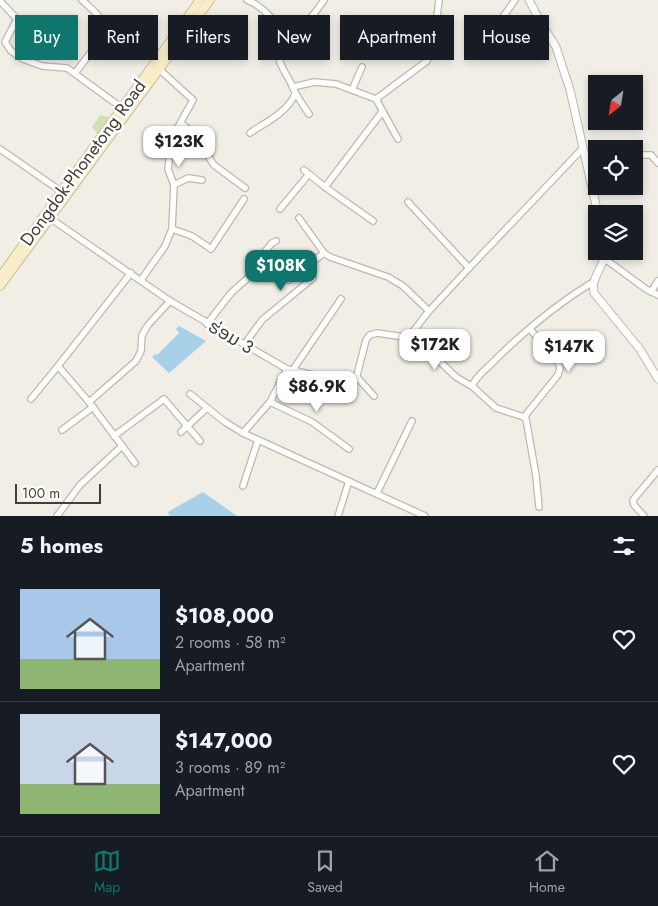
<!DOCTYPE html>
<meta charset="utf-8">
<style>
:root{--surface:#171b24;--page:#242831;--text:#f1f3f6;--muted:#9ea1a6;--line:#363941;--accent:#0f766e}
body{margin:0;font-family:Jost,"Noto Sans Lao",sans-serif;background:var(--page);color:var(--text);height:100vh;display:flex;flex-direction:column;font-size:19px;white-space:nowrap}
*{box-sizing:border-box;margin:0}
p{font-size:16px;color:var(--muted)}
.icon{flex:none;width:28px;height:28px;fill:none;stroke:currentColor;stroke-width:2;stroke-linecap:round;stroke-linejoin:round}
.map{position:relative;height:516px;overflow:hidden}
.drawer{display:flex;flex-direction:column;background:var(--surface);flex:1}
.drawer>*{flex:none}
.guide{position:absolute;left:15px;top:15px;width:629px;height:45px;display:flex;gap:10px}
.needle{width:32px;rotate:210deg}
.fabs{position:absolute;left:588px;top:75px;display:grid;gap:10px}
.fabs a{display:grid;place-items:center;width:55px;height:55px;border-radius:0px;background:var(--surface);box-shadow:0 2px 8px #0003;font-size:25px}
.scale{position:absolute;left:15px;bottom:12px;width:86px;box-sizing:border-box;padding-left:5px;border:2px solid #433e36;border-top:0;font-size:14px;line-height:18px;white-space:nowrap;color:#433e36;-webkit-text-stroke:4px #fff;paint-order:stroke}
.price{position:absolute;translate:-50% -42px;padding:0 11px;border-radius:10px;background:#fff;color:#222;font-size:16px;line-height:32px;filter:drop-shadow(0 1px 2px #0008)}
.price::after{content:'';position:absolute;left:50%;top:30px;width:15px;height:11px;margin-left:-8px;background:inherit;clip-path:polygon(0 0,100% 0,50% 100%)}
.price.current{background:var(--accent);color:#fff}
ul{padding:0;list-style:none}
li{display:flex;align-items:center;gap:15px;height:125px;padding:0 20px}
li+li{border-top:1px solid var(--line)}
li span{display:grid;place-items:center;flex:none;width:140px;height:100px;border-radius:0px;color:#555}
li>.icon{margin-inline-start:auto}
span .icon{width:60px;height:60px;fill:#fffc;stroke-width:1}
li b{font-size:21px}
h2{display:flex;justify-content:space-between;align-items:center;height:60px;padding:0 20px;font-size:21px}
.tag{padding:0 18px;border-radius:0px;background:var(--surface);box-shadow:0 2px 8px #0003;font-size:18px;line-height:45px}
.tag.current{background:var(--accent);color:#fff}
.tabs{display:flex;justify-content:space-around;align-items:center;height:70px;border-top:1px solid var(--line);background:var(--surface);font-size:14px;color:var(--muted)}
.tabs a{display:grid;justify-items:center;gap:2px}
.tabs .current{color:var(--accent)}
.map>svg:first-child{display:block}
.green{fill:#cee2b2}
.water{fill:#a7d0e9}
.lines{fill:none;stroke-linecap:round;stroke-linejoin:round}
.minor-casing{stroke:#bfb8ad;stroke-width:8}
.tertiary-casing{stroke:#bfb8ad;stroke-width:9}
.secondary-casing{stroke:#cdbe99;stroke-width:10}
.minor{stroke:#fff;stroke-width:5.5}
.tertiary{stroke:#fff;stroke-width:7}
.secondary{stroke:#f9ecc8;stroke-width:8}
.labels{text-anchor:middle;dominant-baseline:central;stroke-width:5;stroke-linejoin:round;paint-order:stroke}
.street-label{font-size:18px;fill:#433e36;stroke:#fff}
</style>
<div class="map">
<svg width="658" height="516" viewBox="0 0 658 516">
<rect width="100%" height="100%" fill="#f1eee6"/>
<!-- green -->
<path class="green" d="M 100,115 L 111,118 L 98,135 L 92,127 Z"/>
<!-- water -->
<g class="water">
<path d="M 179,326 L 206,341 L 169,373 L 152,357 L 155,354 L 157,355 L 179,333 L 176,329 Z"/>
<path d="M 203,492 L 237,516 L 170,516 L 168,512 Z"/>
</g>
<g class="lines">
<!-- minor casing -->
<g class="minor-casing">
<g id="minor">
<path d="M 247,0 C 262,6 281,24 282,40"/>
<path d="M 0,1 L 17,19 L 5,42 L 11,51 L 23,59 L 42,66 L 67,68 L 122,108"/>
<path d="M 309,22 L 324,48"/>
<path d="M 503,38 L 508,27 L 503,17 L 515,0"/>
<path d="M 411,41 L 433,49"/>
<path d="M 515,51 L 542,25"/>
<path d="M 75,73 L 105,34 C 106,20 92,9 82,0"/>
<path d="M 293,87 L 314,82 L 336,84 L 376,99 L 398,139"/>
<path d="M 352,90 L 362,67"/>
<path d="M 376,99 L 427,61 L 434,41 L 439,0"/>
<path d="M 309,114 C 303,105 297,97 293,88 C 286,70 272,61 282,40 C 301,30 312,18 324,0"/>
<path d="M 181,123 L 193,133 L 214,165 L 245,188"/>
<path d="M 250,133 C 266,122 287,113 295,94"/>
<path d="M 0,149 L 62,192"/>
<path d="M 634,155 L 651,155 L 658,163"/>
<path d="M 586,159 L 596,158"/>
<path d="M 304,170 L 325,187 L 373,221"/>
<path d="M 174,185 L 188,178 L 202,180"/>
<path d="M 325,187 L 382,112"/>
<path d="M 408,202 L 469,268"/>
<path d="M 280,209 L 309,174"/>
<path d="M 47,216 L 170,301 L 287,369 L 339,381 L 351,380 L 357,375 L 366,340 L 370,335 L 377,333 L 404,337 L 411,334 L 429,311 L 469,268 L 583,148"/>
<path d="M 299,218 L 324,253 L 330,257 L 388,277 L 403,286 L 429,311"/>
<path d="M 172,229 L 192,236 L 211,249 L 244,199"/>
<path d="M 605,259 L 646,289 L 658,295"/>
<path d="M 141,280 L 165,246 L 172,229 L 174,185 L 168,169 L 172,138 L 193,100 L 159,69"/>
<path d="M 289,280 L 324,253"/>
<path d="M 651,292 L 658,281"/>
<path d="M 207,324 L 231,293 L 250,276 L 262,255 L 272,243 L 276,241"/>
<path d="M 411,334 L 456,377 L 473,387"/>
<path d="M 244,345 L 262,320 L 313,278"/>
<path d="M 58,366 L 89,402 L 135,463"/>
<path d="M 287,369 L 270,402 L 243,433 L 425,516"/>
<path d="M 292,371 L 341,299"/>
<path d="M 356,376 L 374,396"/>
<path d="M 190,394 L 225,422 L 243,433"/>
<path d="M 31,399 L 58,366 L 131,273"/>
<path d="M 89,402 L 136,361 L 141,351 L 142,335 L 148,325 L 170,301"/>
<path d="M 270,402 L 312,422 L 349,449"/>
<path d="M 524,417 L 558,375 L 560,368 L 559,364 L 530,329"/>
<path d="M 62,430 L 93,407"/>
<path d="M 181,432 L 207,408"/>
<path d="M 114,436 L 164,399 L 200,441"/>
<path d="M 243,486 L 258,440"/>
<path d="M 377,493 L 412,421"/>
<path d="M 539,507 L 536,476 L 526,419 L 524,417 L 496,408 L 473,387 L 473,384 C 477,376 485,370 491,364 C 522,333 555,305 593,282"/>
<path d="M 57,516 L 80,485 L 122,446"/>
<path d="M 338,516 L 349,481"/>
<path d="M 644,516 L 634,505 L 633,500 L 658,470"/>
</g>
</g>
<!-- tertiary casing -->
<g class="tertiary-casing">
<g id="tertiary">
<path d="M 529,0 L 542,25 L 556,47 L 570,90 L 598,214"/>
<path d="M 605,251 C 605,267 590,277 594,293 L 639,348 L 658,379"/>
</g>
</g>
<!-- secondary casing -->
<g class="secondary-casing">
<g id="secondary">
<path d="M 0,277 L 200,0"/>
<path d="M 0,286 L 210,0"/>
</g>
</g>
<!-- minor -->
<use href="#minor" class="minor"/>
<!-- tertiary -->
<use href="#tertiary" class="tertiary"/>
<!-- secondary -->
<use href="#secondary" class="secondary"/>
</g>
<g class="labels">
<!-- street labels -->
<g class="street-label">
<text transform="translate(83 163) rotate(-54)">Dongdok-Phonetong Road</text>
<text transform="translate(231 337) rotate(30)">ຮ່ອມ 3</text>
</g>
</g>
</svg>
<div class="fabs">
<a><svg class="needle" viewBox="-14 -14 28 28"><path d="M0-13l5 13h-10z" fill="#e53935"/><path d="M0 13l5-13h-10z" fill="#9ea1a6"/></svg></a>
<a><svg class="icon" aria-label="locate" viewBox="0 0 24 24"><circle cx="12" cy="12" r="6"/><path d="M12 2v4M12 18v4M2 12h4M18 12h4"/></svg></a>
<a><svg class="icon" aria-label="layers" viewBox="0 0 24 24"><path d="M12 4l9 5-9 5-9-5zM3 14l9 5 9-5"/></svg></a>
</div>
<div class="scale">100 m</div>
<b class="price" style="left:179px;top:168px">$123K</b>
<b class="price current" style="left:281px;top:292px">$108K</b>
<b class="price" style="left:435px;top:371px">$172K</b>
<b class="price" style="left:569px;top:373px">$147K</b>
<b class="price" style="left:317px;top:413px">$86.9K</b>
<div class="guide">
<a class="tag current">Buy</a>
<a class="tag">Rent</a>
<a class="tag">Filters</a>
<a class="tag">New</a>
<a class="tag">Apartment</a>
<a class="tag">House</a>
</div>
</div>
<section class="drawer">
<h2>5 homes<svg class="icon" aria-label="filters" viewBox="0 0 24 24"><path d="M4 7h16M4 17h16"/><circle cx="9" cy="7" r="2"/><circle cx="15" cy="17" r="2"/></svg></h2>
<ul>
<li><span style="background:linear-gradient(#a9c7e8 70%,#8fb573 0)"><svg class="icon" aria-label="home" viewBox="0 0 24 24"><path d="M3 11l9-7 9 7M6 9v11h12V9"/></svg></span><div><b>$108,000</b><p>2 rooms · 58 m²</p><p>Apartment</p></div><svg class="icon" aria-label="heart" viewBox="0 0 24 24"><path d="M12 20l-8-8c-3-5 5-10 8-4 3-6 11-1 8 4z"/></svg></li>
<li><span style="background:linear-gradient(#c9d6e8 70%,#8fb573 0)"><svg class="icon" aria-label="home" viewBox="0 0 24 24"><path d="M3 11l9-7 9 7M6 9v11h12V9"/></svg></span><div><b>$147,000</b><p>3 rooms · 89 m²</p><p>Apartment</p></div><svg class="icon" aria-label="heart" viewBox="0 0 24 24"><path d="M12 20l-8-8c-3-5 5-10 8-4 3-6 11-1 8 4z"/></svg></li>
</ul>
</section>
<nav class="tabs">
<a class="current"><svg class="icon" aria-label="map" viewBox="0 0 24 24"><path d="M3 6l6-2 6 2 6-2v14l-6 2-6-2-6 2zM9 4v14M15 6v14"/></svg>Map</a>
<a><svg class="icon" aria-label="saved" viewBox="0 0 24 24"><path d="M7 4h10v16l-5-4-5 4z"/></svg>Saved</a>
<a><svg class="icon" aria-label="home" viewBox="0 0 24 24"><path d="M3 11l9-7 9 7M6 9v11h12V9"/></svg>Home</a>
</nav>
